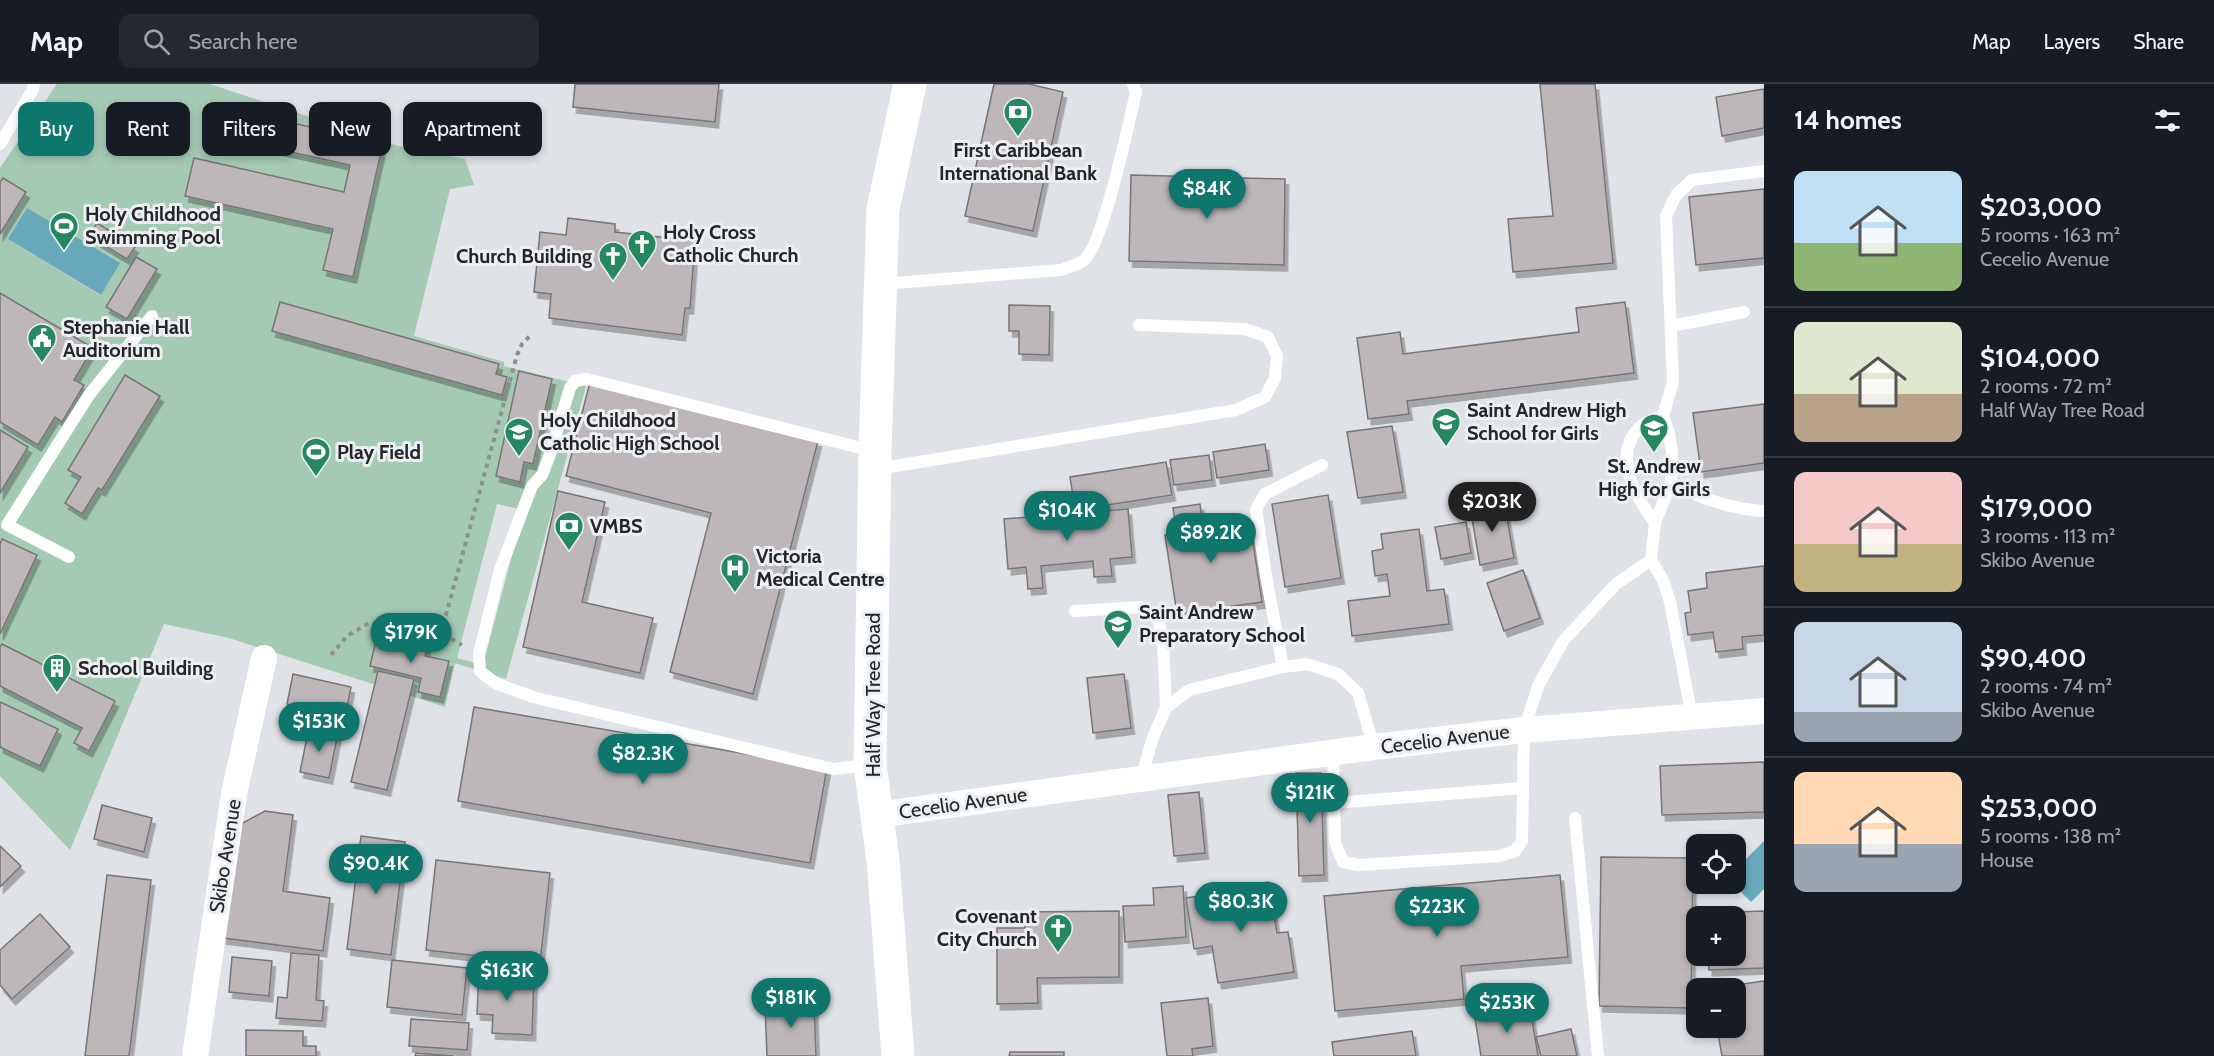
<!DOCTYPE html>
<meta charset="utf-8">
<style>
:root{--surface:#171b24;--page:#242831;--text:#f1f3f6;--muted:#9ea1a6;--line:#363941;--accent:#0f766e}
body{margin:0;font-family:Cabin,sans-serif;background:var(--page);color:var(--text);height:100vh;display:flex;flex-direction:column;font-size:22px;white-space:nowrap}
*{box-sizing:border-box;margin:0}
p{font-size:20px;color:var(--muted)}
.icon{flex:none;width:33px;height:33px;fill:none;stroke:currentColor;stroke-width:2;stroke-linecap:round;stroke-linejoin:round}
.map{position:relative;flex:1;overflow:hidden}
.side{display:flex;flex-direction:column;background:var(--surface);width:450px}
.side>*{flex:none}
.top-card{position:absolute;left:18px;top:18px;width:570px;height:54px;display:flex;gap:12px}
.controls{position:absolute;left:1686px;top:750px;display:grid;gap:12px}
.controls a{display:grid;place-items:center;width:60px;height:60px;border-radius:12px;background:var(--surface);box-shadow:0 3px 9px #0003;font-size:30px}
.price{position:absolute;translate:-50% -51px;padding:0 14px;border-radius:21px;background:var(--accent);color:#fff;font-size:20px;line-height:39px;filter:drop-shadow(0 2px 3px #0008)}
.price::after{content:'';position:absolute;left:50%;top:36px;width:18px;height:14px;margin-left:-9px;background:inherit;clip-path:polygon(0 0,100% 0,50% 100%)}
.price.selected{background:#222;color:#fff}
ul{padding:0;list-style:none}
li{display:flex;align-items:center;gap:18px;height:150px;padding:0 30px}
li+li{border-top:2px solid var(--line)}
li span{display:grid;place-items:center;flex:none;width:168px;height:120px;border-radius:12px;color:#555}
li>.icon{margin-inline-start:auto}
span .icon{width:72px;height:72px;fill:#fffc;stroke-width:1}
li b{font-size:26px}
h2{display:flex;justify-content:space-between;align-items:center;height:72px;padding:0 30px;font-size:26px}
.pill{padding:0 21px;border-radius:12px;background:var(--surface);box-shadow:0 3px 9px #0003;font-size:21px;line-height:54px}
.pill.selected{background:var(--accent);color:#fff}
header{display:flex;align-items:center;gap:36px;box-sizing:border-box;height:84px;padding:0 30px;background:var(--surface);border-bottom:2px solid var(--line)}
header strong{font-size:28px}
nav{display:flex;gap:33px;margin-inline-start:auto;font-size:21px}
.search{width:420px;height:54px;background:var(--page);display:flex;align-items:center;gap:15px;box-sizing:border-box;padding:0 21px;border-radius:12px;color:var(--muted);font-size:22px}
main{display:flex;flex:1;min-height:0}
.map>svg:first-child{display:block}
.green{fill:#a5cab4;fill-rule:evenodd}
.water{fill:#68a8bb}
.building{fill:#bdb7ba;stroke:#797476;stroke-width:1.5;filter:url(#shadow)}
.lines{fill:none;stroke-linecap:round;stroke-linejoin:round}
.path{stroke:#8d8f93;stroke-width:4;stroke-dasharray:4.5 4.5;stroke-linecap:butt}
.lane{stroke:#fff;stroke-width:12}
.street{stroke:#fff;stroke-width:26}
.primary{stroke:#fff;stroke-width:33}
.labels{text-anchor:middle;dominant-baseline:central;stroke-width:6;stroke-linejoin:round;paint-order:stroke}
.poi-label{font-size:20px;font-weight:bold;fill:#252628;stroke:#eceff4;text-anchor:start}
.street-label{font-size:20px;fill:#252628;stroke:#eceff4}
</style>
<header>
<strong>Map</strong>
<div class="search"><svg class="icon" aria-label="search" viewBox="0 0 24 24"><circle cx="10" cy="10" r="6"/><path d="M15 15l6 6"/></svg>Search here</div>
<nav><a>Map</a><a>Layers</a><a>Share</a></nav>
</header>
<main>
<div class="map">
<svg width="1764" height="972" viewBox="0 0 1764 972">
<defs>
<filter id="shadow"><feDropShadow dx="3.5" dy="6" stdDeviation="0" flood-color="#0004"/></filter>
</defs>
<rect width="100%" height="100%" fill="#dfe2e7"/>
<!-- green -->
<path class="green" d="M 57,0 L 210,0 L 398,62 L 465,75 L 474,101 L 450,105 L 414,252 L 504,278 L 504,282 L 586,302 L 506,595 L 455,579 L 445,623 L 229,554 L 164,540 L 70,766 L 0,692 L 0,663 L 40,682 L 57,645 L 0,618 L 0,409 L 28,363 L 0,346 L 0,150 L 25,108 L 3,94 L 0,98 L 0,84 ZM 279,36 L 382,59 L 353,193 L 323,186 L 333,145 L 185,112 L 194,74 L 344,108 L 350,81 L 273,64 ZM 97,139 L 135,163 L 127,175 L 90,152 ZM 8,155 L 119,179 L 119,180 L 100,211 ZM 136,173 L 156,185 L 127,235 L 106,223 ZM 281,218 L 499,280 L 496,290 L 273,247 ZM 125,291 L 159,312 L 102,406 L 98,404 L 82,430 L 65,419 L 81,393 L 68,385 ZM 497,420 L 524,426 L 483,581 L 457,574 ZM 377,552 L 426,563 L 425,572 L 449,577 L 440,613 L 418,608 L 421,594 L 370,582 Z"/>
<!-- water -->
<g class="water">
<path d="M 27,124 L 120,179 L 101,211 L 8,155 Z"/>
<path d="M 1764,757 L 1764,805 L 1751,818 L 1733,800 L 1736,800 L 1736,785 Z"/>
</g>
<!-- building -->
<g class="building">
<path d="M 575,0 L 719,0 L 715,38 L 573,23 Z"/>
<path d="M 994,0 L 1029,0 L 1063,8 L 1033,147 L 965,132 Z"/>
<path d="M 1540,0 L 1595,0 L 1613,179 L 1513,188 L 1508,135 L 1553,132 Z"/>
<path d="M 1764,5 L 1764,44 L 1722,52 L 1716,13 Z"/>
<path d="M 279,36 L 383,59 L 353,193 L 323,186 L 333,145 L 185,112 L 194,74 L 344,108 L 350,81 L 273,64 Z"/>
<path d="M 1131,91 L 1285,95 L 1284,181 L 1129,177 Z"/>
<path d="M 3,94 L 26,108 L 0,150 L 0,98 Z"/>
<path d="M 1764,105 L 1764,174 L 1696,181 L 1689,113 Z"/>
<path d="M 568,134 L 615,140 L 615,148 L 695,157 L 690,224 L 685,224 L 682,251 L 549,234 L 551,210 L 534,208 L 540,148 L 566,151 Z"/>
<path d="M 97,139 L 135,163 L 127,175 L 89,152 Z"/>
<path d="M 136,173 L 157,185 L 127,235 L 106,223 Z"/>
<path d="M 0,209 L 93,264 L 74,296 L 84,301 L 62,338 L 55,333 L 38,361 L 0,338 Z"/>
<path d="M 280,218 L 499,280 L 496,290 L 507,293 L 502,311 L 272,247 Z"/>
<path d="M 1625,218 L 1634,289 L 1407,317 L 1409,330 L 1368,335 L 1357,254 L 1400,248 L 1403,270 L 1579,248 L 1576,224 Z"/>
<path d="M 1009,221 L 1050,222 L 1049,271 L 1019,270 L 1019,247 L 1009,247 Z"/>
<path d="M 519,287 L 552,295 L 533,380 L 524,378 L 520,398 L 496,392 Z"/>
<path d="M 125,291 L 160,312 L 102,406 L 98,404 L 82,430 L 65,419 L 81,393 L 68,386 Z"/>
<path d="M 590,298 L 818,357 L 753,610 L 670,588 L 711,429 L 566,392 Z"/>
<path d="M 1764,320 L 1764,379 L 1701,388 L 1693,329 Z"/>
<path d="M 1392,342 L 1403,408 L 1358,414 L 1347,348 Z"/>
<path d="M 0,346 L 28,363 L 0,409 Z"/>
<path d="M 1265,360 L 1269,386 L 1217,394 L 1213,368 Z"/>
<path d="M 1209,371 L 1212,396 L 1174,401 L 1170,376 Z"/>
<path d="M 1166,378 L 1172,411 L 1075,426 L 1070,393 Z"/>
<path d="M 558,407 L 605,418 L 582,518 L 653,534 L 640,589 L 523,563 Z"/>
<path d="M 1328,411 L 1341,494 L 1285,503 L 1272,420 Z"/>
<path d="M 1504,417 L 1514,474 L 1480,481 L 1470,423 Z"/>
<path d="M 1200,420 L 1203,446 L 1250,439 L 1262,518 L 1177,530 L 1165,451 L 1177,450 L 1173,424 Z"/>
<path d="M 1128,425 L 1132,473 L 1110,475 L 1112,492 L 1094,493 L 1093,477 L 1041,482 L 1043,504 L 1028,505 L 1026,483 L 1008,485 L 1004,435 Z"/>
<path d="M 1466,438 L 1471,469 L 1441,475 L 1435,443 Z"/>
<path d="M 1419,445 L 1427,507 L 1444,505 L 1449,540 L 1352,552 L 1348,517 L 1390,512 L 1387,490 L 1375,492 L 1372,467 L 1383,465 L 1381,450 Z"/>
<path d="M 2,455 L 37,471 L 0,550 L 0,460 Z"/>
<path d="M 1764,482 L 1764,551 L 1742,553 L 1743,565 L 1716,568 L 1713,548 L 1688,551 L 1685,529 L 1691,528 L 1688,507 L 1707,504 L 1706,489 Z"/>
<path d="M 1523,486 L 1540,534 L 1504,547 L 1487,499 Z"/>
<path d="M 377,552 L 427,563 L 425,572 L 449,577 L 440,613 L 418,608 L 421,594 L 370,582 Z"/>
<path d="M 2,560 L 115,617 L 89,667 L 74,659 L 82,644 L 0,602 L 0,563 Z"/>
<path d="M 378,587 L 414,595 L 387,706 L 351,698 Z"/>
<path d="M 293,590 L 351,603 L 344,639 L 287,620 Z"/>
<path d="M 1124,590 L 1131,644 L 1093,649 L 1087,594 Z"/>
<path d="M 0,618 L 58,645 L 40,682 L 0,663 Z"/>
<path d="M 474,623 L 827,684 L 810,779 L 458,717 Z"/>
<path d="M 309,643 L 338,649 L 329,694 L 300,688 Z"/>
<path d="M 1764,678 L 1764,728 L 1662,731 L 1660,682 Z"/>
<path d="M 1296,689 L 1321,689 L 1324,791 L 1299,792 Z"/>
<path d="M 1199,708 L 1205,769 L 1174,772 L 1168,711 Z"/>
<path d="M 102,721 L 152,734 L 144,768 L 94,755 Z"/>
<path d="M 265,727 L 293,731 L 283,807 L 330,814 L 323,867 L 223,854 L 237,742 Z"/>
<path d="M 361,752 L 405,758 L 391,871 L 347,865 Z"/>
<path d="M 0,762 L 21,782 L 0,803 Z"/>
<path d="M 1601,773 L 1693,774 L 1691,924 L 1599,922 Z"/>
<path d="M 436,776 L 550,789 L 540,879 L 426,866 Z"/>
<path d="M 107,791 L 151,796 L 129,972 L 85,972 Z"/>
<path d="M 1560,791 L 1568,873 L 1461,882 L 1464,915 L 1335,927 L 1324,812 Z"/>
<path d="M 1269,798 L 1277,849 L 1288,848 L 1294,888 L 1218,899 L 1212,862 L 1194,865 L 1186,814 L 1228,808 L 1227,803 Z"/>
<path d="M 1183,802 L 1186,853 L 1125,858 L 1123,822 L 1154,821 L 1153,804 Z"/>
<path d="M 1119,827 L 1119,893 L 1037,894 L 1038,919 L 997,920 L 997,844 L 1025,844 L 1025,828 Z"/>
<path d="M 1764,827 L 1764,884 L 1709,886 L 1708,872 L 1736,872 L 1736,832 L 1706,832 L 1706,829 Z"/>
<path d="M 40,830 L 70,863 L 12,915 L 0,901 L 0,866 Z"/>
<path d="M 291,869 L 319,871 L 316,916 L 324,917 L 322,937 L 276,934 L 278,913 L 287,914 Z"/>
<path d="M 232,873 L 272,877 L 269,912 L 229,908 Z"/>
<path d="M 392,876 L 467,884 L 462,931 L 387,923 Z"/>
<path d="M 479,888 L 534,891 L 532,951 L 492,949 L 493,931 L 477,930 Z"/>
<path d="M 1764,897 L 1764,972 L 1722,972 L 1717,944 L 1736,944 L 1736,904 L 1715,904 Z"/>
<path d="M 1208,914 L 1213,962 L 1192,965 L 1193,972 L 1167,972 L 1161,919 Z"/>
<path d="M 814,918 L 816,972 L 767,972 L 765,920 Z"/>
<path d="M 1530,924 L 1538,972 L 1481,972 L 1475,934 Z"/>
<path d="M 411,935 L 469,939 L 467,966 L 409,962 Z"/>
<path d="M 1571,945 L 1577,972 L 1541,972 L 1536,953 Z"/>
<path d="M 246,946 L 303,947 L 303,962 L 316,962 L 316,972 L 246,972 Z"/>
<path d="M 1412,947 L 1416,972 L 1334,972 L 1332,958 Z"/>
<path d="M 1010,968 L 1064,968 L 1064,972 L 1009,972 Z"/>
<path d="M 416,969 L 454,972 L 415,972 Z"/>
</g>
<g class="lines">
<!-- path -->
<g class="path">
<path d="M 441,549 L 517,271 L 522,260 L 530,252"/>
<path d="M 331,571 L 347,552 L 369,539 L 441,549 L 462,561"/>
</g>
<!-- lane -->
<g class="lane">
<path d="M 0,60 L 32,7 L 34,0"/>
<path d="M 881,200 L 1061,186 C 1068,183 1077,181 1083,177 C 1103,163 1129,38 1136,8 L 1133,0"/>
<path d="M 1671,242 L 1744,228"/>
<path d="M 877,385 L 1236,326 L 1265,313 L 1275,294 L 1277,272 L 1268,253 L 1245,245 L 1139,241"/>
<path d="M 1671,398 C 1701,415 1730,425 1764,427"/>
<path d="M 1655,439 C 1635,412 1611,370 1641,342 C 1647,337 1656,335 1663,332"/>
<path d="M 69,473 L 7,441 L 89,311 L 152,232"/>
<path d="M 1075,527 L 1141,523 L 1158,536 L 1163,556 L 1166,624"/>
<path d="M 1283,583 L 1266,492 L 1256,425 L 1265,410 L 1322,381"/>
<path d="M 1692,633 L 1670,518 L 1663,496 L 1651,476 L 1655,439 L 1671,398 L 1672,368 L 1669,349 L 1663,332 L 1673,298 L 1666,132 L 1676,111 L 1692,96 L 1764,87"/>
<path d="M 1333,669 L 1335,758 L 1343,778 L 1358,781 L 1500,772 L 1515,767 L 1522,757 L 1524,646 L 1538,602 L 1563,557 L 1616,500 L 1651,476"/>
<path d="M 869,681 L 833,685 L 533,613 L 495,599 L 480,587 L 479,570 L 500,486 L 532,402 L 542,391 L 549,373 L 570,304 L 575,297 L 587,295 L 873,367"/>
<path d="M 1141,695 L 1153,653 L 1166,624 L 1189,606 L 1283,583 L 1307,580 L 1338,590 L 1358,609 L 1374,663"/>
<path d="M 1334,719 L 1523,704"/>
<path d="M 1575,734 L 1598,972"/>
</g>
<!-- street -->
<g class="street">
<path d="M 877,731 L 1374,663 L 1524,646 L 1764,627"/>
<path d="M 195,972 L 234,710 L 264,574"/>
</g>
<!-- primary -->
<path class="primary" d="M 898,972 L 883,776 L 870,681 L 875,367 L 883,125 L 910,0"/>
</g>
<!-- icons -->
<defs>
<g id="bank-pin" transform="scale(1.5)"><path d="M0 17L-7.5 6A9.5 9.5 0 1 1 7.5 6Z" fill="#268861" stroke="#eceff4"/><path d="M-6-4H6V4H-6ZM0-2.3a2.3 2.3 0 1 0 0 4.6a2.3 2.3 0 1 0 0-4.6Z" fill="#fff"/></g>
<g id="stadium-pin" transform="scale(1.5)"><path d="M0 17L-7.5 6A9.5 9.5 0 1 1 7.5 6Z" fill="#268861" stroke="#eceff4"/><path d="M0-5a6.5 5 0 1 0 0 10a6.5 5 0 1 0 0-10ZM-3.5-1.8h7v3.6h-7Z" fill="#fff"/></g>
<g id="church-pin" transform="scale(1.5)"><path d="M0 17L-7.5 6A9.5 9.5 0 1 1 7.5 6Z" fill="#268861" stroke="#eceff4"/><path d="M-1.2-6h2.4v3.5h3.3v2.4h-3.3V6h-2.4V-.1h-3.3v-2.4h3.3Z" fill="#fff"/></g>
<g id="civic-pin" transform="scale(1.5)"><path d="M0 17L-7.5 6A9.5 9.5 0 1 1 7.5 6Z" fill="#268861" stroke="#eceff4"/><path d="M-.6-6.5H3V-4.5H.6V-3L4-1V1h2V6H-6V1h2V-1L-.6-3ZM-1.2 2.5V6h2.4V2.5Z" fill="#fff"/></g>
<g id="school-pin" transform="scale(1.5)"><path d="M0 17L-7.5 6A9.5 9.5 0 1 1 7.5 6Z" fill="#268861" stroke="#eceff4"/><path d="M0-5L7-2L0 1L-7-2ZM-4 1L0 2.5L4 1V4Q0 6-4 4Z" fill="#fff"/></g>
<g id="hospital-pin" transform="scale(1.5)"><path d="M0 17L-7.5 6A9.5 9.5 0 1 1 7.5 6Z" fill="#268861" stroke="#eceff4"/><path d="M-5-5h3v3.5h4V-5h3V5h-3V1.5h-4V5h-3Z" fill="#fff"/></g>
<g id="building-pin" transform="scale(1.5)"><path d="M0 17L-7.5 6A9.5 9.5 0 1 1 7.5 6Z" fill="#268861" stroke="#eceff4"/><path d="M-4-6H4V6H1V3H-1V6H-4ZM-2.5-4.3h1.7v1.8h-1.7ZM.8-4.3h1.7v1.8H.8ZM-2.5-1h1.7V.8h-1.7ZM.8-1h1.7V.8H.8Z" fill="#fff"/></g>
</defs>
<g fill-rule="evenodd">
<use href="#bank-pin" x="1018" y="28"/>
<use href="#stadium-pin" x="64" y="142"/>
<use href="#church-pin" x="642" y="160"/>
<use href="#church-pin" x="613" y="172"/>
<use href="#civic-pin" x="42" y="254"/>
<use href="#school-pin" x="1446" y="338"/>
<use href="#school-pin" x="1654" y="344"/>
<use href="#school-pin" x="519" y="348"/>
<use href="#stadium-pin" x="316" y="368"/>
<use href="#bank-pin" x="569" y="442"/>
<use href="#hospital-pin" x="735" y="484"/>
<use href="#school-pin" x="1118" y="540"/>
<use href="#building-pin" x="57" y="584"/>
<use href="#church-pin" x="1058" y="844"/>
</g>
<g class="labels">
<!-- poi labels -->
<g class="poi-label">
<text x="1018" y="66" text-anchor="middle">First Caribbean<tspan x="1018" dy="23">International Bank</tspan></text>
<text x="85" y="130">Holy Childhood<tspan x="85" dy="23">Swimming Pool</tspan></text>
<text x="663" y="148">Holy Cross<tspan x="663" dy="23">Catholic Church</tspan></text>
<text x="592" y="172" text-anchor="end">Church Building</text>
<text x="63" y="243">Stephanie Hall<tspan x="63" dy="23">Auditorium</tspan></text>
<text x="1467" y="326">Saint Andrew High<tspan x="1467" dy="23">School for Girls</tspan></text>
<text x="540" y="336">Holy Childhood<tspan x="540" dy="23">Catholic High School</tspan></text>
<text x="337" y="368">Play Field</text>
<text x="1654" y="382" text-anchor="middle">St. Andrew<tspan x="1654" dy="23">High for Girls</tspan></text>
<text x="590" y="442">VMBS</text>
<text x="756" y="472">Victoria<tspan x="756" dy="23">Medical Centre</tspan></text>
<text x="1139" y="528">Saint Andrew<tspan x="1139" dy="23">Preparatory School</tspan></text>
<text x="78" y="584">School Building</text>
<text x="1037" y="832" text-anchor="end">Covenant<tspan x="1037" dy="23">City Church</tspan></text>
</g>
<!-- street labels -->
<g class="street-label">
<text transform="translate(873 611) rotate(-90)">Half Way Tree Road</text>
<text transform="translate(1445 655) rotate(-7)">Cecelio Avenue</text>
<text transform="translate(963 719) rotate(-8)">Cecelio Avenue</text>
<text transform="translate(225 772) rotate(-81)">Skibo Avenue</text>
</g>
</g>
</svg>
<div class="controls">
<a><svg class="icon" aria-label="locate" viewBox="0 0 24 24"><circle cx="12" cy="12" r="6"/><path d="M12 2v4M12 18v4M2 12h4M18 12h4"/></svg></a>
<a>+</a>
<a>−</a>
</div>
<b class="price" style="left:1207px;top:136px">$84K</b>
<b class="price selected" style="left:1492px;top:449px">$203K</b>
<b class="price" style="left:1067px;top:458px">$104K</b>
<b class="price" style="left:1211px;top:480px">$89.2K</b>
<b class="price" style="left:411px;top:580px">$179K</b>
<b class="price" style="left:319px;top:669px">$153K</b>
<b class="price" style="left:643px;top:701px">$82.3K</b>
<b class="price" style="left:1310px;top:740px">$121K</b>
<b class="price" style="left:376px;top:811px">$90.4K</b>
<b class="price" style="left:1241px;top:849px">$80.3K</b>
<b class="price" style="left:1437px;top:854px">$223K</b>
<b class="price" style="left:507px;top:918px">$163K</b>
<b class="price" style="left:791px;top:945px">$181K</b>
<b class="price" style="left:1507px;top:950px">$253K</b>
<div class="top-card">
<a class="pill selected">Buy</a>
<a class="pill">Rent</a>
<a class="pill">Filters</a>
<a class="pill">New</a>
<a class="pill">Apartment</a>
</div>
</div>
<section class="side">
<h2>14 homes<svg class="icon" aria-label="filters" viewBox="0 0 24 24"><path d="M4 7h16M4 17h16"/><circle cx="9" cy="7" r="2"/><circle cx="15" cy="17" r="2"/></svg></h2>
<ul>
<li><span style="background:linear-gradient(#bfe0f5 60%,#8fb573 0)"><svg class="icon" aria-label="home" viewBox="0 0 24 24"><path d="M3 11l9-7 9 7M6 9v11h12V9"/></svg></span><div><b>$203,000</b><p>5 rooms · 163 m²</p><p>Cecelio Avenue</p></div></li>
<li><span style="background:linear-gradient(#dfe7d0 60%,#b9a48a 0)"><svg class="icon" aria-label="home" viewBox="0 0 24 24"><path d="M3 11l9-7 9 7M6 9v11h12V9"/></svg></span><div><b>$104,000</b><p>2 rooms · 72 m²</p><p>Half Way Tree Road</p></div></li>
<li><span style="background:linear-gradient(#f6c9c9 60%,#c2b280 0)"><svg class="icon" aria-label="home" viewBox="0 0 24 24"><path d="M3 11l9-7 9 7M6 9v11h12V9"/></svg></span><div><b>$179,000</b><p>3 rooms · 113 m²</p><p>Skibo Avenue</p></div></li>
<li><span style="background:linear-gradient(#c9d6e8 75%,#9aa5b1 0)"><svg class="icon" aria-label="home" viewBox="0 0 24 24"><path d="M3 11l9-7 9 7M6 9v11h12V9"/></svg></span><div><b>$90,400</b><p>2 rooms · 74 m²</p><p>Skibo Avenue</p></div></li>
<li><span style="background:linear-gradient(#ffd9b3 60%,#9aa5b1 0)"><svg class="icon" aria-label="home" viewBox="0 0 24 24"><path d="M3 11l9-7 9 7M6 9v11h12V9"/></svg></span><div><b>$253,000</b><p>5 rooms · 138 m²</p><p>House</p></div></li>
</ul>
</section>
</main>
